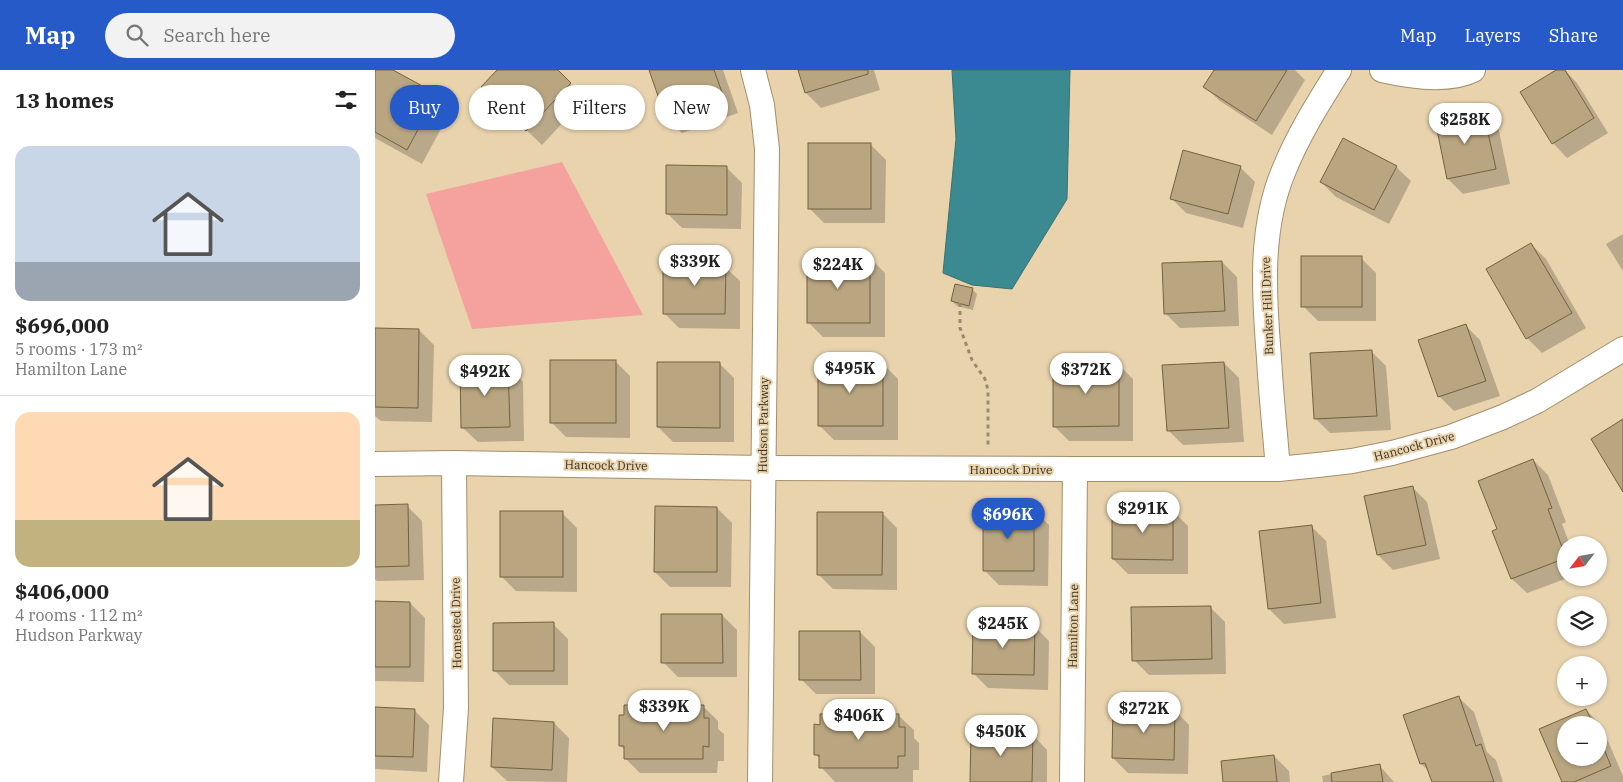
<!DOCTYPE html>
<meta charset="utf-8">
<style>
:root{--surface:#fff;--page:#f2f2f2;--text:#222;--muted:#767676;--line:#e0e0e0;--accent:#255ac8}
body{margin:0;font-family:"IBM Plex Serif",serif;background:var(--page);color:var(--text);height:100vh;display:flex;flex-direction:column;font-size:19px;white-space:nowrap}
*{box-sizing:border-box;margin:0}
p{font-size:16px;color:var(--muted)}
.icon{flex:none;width:28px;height:28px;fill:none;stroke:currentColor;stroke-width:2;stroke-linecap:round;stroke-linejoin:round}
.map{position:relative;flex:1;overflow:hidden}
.details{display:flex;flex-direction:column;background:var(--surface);width:375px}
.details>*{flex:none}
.top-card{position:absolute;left:15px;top:15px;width:475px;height:45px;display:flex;gap:10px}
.needle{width:32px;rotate:239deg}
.tools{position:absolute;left:1182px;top:466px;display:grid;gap:10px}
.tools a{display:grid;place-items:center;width:50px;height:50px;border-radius:50%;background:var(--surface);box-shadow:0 1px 4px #0004;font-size:25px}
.price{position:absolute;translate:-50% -42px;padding:0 11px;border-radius:18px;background:#fff;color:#222;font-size:16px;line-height:32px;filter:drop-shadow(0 1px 2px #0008)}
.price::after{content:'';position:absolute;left:50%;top:30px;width:15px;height:11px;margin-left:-8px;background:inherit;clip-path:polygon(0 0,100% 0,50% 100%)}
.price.selected{background:var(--accent);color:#fff}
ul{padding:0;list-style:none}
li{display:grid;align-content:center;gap:10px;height:265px;padding:0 15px}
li+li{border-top:1px solid var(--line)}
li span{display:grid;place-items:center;height:155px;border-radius:15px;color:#555}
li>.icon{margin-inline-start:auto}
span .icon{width:90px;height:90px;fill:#fffc;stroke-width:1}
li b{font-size:21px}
h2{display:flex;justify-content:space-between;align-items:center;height:60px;padding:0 15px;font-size:21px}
.chip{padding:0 18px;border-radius:22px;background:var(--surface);box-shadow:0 1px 4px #0004;font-size:18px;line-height:45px}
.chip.selected{background:var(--accent);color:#fff}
header{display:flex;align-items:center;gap:30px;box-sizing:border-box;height:70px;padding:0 25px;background:var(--accent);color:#fff}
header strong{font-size:24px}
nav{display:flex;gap:28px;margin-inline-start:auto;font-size:18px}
.search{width:350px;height:45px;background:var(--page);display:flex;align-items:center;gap:12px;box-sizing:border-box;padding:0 18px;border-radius:28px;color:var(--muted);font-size:19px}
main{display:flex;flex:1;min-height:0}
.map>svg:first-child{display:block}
.green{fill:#f5a19d}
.water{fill:#3b8a91;stroke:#3b7070}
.shadow{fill:#0003;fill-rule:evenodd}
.building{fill:#b9a580;stroke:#73613e}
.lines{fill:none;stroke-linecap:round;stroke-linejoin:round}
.minor-casing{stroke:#a38f6b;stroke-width:26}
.path{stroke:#998a6f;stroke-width:3;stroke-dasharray:4 4;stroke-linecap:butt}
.minor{stroke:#fff;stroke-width:24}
.labels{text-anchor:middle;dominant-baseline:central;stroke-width:4;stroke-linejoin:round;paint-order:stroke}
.street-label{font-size:12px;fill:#3a3223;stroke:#e8d3ad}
</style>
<header>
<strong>Map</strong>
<div class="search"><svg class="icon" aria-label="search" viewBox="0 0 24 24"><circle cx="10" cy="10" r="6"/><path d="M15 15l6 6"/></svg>Search here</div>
<nav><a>Map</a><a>Layers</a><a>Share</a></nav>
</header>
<main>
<section class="details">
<h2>13 homes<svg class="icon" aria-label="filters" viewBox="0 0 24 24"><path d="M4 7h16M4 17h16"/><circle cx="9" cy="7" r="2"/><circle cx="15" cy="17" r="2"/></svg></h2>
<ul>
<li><span style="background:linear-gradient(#c9d6e8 75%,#9aa5b1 0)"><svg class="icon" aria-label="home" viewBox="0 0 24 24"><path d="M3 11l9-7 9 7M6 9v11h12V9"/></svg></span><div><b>$696,000</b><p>5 rooms · 173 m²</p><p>Hamilton Lane</p></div></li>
<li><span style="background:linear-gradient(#ffd9b3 70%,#c2b280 0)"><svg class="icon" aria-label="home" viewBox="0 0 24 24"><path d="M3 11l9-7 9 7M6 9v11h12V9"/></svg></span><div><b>$406,000</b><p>4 rooms · 112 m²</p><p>Hudson Parkway</p></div></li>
</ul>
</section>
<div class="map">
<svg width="1248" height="712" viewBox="0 0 1248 712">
<rect width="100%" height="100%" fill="#e8d3ad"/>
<!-- green -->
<path class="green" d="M 187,92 L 268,245 L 97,259 L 51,124 Z"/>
<!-- water -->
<path class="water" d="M 577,0 L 695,0 L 692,129 L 637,219 L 597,215 L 568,203 L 581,69 Z"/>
<!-- shadow -->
<g class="shadow">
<path d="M 2,0 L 15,0 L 61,25 L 76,40 L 47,94 L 0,68 L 0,4 Z"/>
<path d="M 124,0 L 181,0 L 210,29 L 167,75 L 122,32 Z"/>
<path d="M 287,0 L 348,0 L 363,43 L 307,63 L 292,48 Z"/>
<path d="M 425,0 L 499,0 L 505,20 L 446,38 L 431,23 Z"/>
<path d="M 841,0 L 920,0 L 930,10 L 897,65 L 845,31 L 830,17 Z"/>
<path d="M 1184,0 L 1190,0 L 1202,13 L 1233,63 L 1192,88 L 1178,73 Z"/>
<path d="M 1108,41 L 1123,56 L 1135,114 L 1088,124 L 1073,109 Z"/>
<path d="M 496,75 L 511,90 L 510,153 L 449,153 L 434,138 Z"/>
<path d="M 865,97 L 880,112 L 868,158 L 811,143 L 796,128 Z"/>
<path d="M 1021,97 L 1036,111 L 1014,154 L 961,127 L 946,112 Z"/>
<path d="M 352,98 L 367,113 L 366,159 L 307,158 L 292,143 Z"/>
<path d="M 1248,164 L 1248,201 L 1231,174 Z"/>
<path d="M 1156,174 L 1171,189 L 1211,258 L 1167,283 L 1152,268 L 1112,200 Z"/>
<path d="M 337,185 L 365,211 L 365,259 L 304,258 L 289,243 L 320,195 Z"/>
<path d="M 495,188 L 510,203 L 510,267 L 448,267 L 433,252 Z"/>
<path d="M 986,188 L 1001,203 L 1001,251 L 943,251 L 928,236 Z"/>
<path d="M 847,192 L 862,207 L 864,256 L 805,258 L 790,243 Z"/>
<path d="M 597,219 L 602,224 L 598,240 L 582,236 L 577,231 Z"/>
<path d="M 1090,255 L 1105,270 L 1125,326 L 1079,341 L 1064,326 Z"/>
<path d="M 0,260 L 44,260 L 59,275 L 57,352 L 6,351 L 0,346 Z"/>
<path d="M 996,281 L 1011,296 L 1016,360 L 955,363 L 940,348 Z"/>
<path d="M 240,291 L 255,306 L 255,368 L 191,367 L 176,352 Z"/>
<path d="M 344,293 L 359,308 L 359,372 L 298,372 L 283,357 Z"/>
<path d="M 849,293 L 864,308 L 869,372 L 808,375 L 793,360 Z"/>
<path d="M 508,294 L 523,309 L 523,370 L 459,370 L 444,355 Z"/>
<path d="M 743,294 L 758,309 L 758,371 L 694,371 L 679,356 Z"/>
<path d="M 133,297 L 148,312 L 149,371 L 103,372 L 88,358 Z"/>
<path d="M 1158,390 L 1173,405 L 1191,452 L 1187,454 L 1195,475 L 1191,475 L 1191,508 L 1193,508 L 1152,523 L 1137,509 L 1124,460 Z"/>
<path d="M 1037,417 L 1052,432 L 1065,489 L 1018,500 L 1003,485 L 990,427 Z"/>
<path d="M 0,436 L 32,436 L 47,451 L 49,510 L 2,511 L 0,509 Z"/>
<path d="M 342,438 L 357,453 L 356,517 L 295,517 L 280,502 Z"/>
<path d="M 659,440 L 674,455 L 673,516 L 624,515 L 609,500 Z"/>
<path d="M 798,441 L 813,456 L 813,504 L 753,504 L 738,489 Z"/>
<path d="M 187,443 L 202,458 L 202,522 L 141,521 L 126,506 Z"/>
<path d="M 507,443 L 522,458 L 522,520 L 458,519 L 443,504 Z"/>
<path d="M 936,456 L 951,471 L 961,548 L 909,554 L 894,539 L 885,462 Z"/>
<path d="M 0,533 L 35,533 L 50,548 L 49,612 L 0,611 Z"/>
<path d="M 835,537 L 850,552 L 851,604 L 774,605 L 759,590 Z"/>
<path d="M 347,545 L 362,560 L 362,607 L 303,607 L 288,592 Z"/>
<path d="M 178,554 L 193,569 L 193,615 L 134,615 L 119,600 Z"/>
<path d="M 659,556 L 674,571 L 673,620 L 613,618 L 598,603 Z"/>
<path d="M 485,562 L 500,577 L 500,624 L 441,624 L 426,609 Z"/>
<path d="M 1084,628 L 1099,642 L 1112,682 L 1121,690 L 1128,712 L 1058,712 L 1054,701 L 1046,694 Z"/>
<path d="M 328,636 L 343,651 L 343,659 L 349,664 L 349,691 L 343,691 L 342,703 L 265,703 L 250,688 L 250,680 L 245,675 Z"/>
<path d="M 0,638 L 39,640 L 54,655 L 52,702 L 0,699 Z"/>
<path d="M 800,640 L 814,655 L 813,704 L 753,703 L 738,688 Z"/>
<path d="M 1211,640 L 1226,655 L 1248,706 L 1248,712 L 1188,712 L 1166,659 ZM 1191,655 L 1224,655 L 1224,688 L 1191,688 Z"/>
<path d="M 524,646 L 539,660 L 539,668 L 544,673 L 544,700 L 538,700 L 538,712 L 460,712 L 446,697 L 446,690 L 440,684 Z"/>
<path d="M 179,653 L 194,668 L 192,712 L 132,711 L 117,697 Z"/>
<path d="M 658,665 L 672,680 L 672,712 L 596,712 Z"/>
<path d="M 899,686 L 914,701 L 915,712 L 850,712 Z"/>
<path d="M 1004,695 L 1019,712 L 948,712 L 947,706 Z"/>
</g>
<!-- building -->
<g class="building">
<path d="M 0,0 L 18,0 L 62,24 L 32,80 L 0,62 Z"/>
<path d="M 122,0 L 183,0 L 196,13 L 151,61 L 106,17 Z"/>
<path d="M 274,0 L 339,0 L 349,28 L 291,49 Z"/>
<path d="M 423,0 L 493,0 L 493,4 L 430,23 Z"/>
<path d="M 839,0 L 912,0 L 881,51 L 828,17 Z"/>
<path d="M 1181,0 L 1190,0 L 1219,48 L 1177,74 L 1145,22 Z"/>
<path d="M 1108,40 L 1121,99 L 1072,109 L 1060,50 Z"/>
<path d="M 968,68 L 1022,96 L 999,140 L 945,112 Z"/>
<rect x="433" y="73" width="63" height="66"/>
<path d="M 808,80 L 866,96 L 853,144 L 795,129 Z"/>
<path d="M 291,95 L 352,96 L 352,145 L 291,144 Z"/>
<path d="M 1156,173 L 1197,243 L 1151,269 L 1111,199 Z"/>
<path d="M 319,183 L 338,184 L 338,195 L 351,195 L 350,244 L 288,244 L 288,193 L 318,194 Z"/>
<rect x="926" y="186" width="61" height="51"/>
<rect x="432" y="187" width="63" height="66"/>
<path d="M 847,191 L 850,241 L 789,244 L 787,193 Z"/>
<path d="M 580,214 L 598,218 L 594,236 L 576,231 Z"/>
<path d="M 1091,254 L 1111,311 L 1063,327 L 1043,270 Z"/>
<path d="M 0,258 L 44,259 L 43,338 L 0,337 Z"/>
<path d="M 997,280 L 1002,346 L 939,349 L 935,283 Z"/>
<rect x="175" y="290" width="66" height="63"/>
<path d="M 282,292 L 345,292 L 345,358 L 282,357 Z"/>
<path d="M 443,292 L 508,293 L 508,356 L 443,356 Z"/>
<path d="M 849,292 L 854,358 L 792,361 L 787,295 Z"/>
<path d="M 678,293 L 744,293 L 744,356 L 678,357 Z"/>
<path d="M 133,296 L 135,357 L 86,358 L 85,297 Z"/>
<path d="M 1248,349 L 1248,422 L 1216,369 Z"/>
<path d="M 1158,389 L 1177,438 L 1173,439 L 1191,488 L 1136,509 L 1117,461 L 1122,459 L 1103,411 Z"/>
<path d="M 1038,416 L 1051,475 L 1002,485 L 989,426 Z"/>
<path d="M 33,434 L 34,496 L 0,497 L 0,435 Z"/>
<path d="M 280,436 L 342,437 L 342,502 L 279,502 Z"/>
<path d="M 608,438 L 659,439 L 659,501 L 608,501 Z"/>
<path d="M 737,439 L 798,440 L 798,490 L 737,489 Z"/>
<rect x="125" y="441" width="63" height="66"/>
<path d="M 442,442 L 508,442 L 507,505 L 442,505 Z"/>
<path d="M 937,455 L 946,533 L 893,539 L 884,461 Z"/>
<path d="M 0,531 L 35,532 L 35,597 L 0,597 Z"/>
<path d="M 836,536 L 837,589 L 757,591 L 756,537 Z"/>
<path d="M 286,544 L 347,544 L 348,593 L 286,593 Z"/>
<path d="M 179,552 L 179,601 L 118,601 L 118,553 Z"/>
<path d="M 598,553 L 660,554 L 659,605 L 597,604 Z"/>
<path d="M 424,561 L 485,561 L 486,610 L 424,610 Z"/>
<path d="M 1084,626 L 1101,676 L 1106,674 L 1119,712 L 1057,712 L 1050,693 L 1045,694 L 1028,645 Z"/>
<path d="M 249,635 L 329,635 L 329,648 L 334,648 L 334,677 L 328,676 L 328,689 L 249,689 L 249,676 L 244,676 L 244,645 L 249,645 Z"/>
<path d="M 0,637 L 40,639 L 38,687 L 0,686 Z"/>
<path d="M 738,637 L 800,639 L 799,690 L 737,688 Z"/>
<path d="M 1211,639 L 1219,655 L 1191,655 L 1191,688 L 1224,688 L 1224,667 L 1236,696 L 1199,712 L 1187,712 L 1164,659 Z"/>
<path d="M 445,644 L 524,644 L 524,657 L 530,657 L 530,686 L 523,686 L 523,698 L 444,698 L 444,685 L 439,685 L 439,654 L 445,655 Z"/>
<path d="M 118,648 L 179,652 L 177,700 L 116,697 Z"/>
<path d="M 596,662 L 658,664 L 657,712 L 595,712 Z"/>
<path d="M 899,685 L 902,712 L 848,712 L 846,691 Z"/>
<path d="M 1005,694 L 1008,712 L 957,712 L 956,703 Z"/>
</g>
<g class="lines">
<!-- minor casing -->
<g class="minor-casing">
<g id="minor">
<path d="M 378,0 L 387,35 L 392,79 L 385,712"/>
<path d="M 1007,0 C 1033,6 1074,12 1098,0"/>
<path d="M 0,394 L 79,393 L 388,398 L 700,399 L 903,399 L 943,395 L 977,391 L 1017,383 L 1076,367 L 1128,347 L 1162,331 L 1248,279"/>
<path d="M 903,399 C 900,362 896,325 894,288 C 889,226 884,159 909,100 C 923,65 944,32 964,0"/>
<path d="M 76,712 L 81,638 L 79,393"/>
<path d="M 697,712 L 700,399"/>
</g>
</g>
<!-- path -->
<path class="path" d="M 585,233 L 585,258 L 597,290 L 610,309 L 613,320 L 613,378"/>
<!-- minor -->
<use href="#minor" class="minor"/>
</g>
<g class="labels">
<!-- street labels -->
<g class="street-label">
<text transform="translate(892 236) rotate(-92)">Bunker Hill Drive</text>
<text transform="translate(388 355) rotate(-89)">Hudson Parkway</text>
<text transform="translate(1039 376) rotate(-15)">Hancock Drive</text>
<text transform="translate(231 395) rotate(1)">Hancock Drive</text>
<text x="636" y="399">Hancock Drive</text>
<text transform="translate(81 553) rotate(-91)">Homested Drive</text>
<text transform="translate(698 556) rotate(-89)">Hamilton Lane</text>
</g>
</g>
</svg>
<div class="tools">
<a><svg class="needle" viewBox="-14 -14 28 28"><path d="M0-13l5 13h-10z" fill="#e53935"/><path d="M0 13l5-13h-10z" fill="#767676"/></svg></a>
<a><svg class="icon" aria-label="layers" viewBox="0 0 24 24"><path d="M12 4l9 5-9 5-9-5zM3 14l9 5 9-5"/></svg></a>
<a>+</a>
<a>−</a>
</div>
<b class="price" style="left:1090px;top:75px">$258K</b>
<b class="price" style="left:320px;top:217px">$339K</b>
<b class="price" style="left:463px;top:220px">$224K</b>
<b class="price" style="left:475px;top:324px">$495K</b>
<b class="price" style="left:711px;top:325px">$372K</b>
<b class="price" style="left:110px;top:327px">$492K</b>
<b class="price" style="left:768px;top:464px">$291K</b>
<b class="price selected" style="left:633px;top:470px">$696K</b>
<b class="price" style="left:628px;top:579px">$245K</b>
<b class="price" style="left:289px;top:662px">$339K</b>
<b class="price" style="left:769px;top:664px">$272K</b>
<b class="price" style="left:484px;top:671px">$406K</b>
<b class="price" style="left:626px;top:687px">$450K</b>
<div class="top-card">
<a class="chip selected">Buy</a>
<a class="chip">Rent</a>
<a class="chip">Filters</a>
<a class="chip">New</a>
</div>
</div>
</main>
